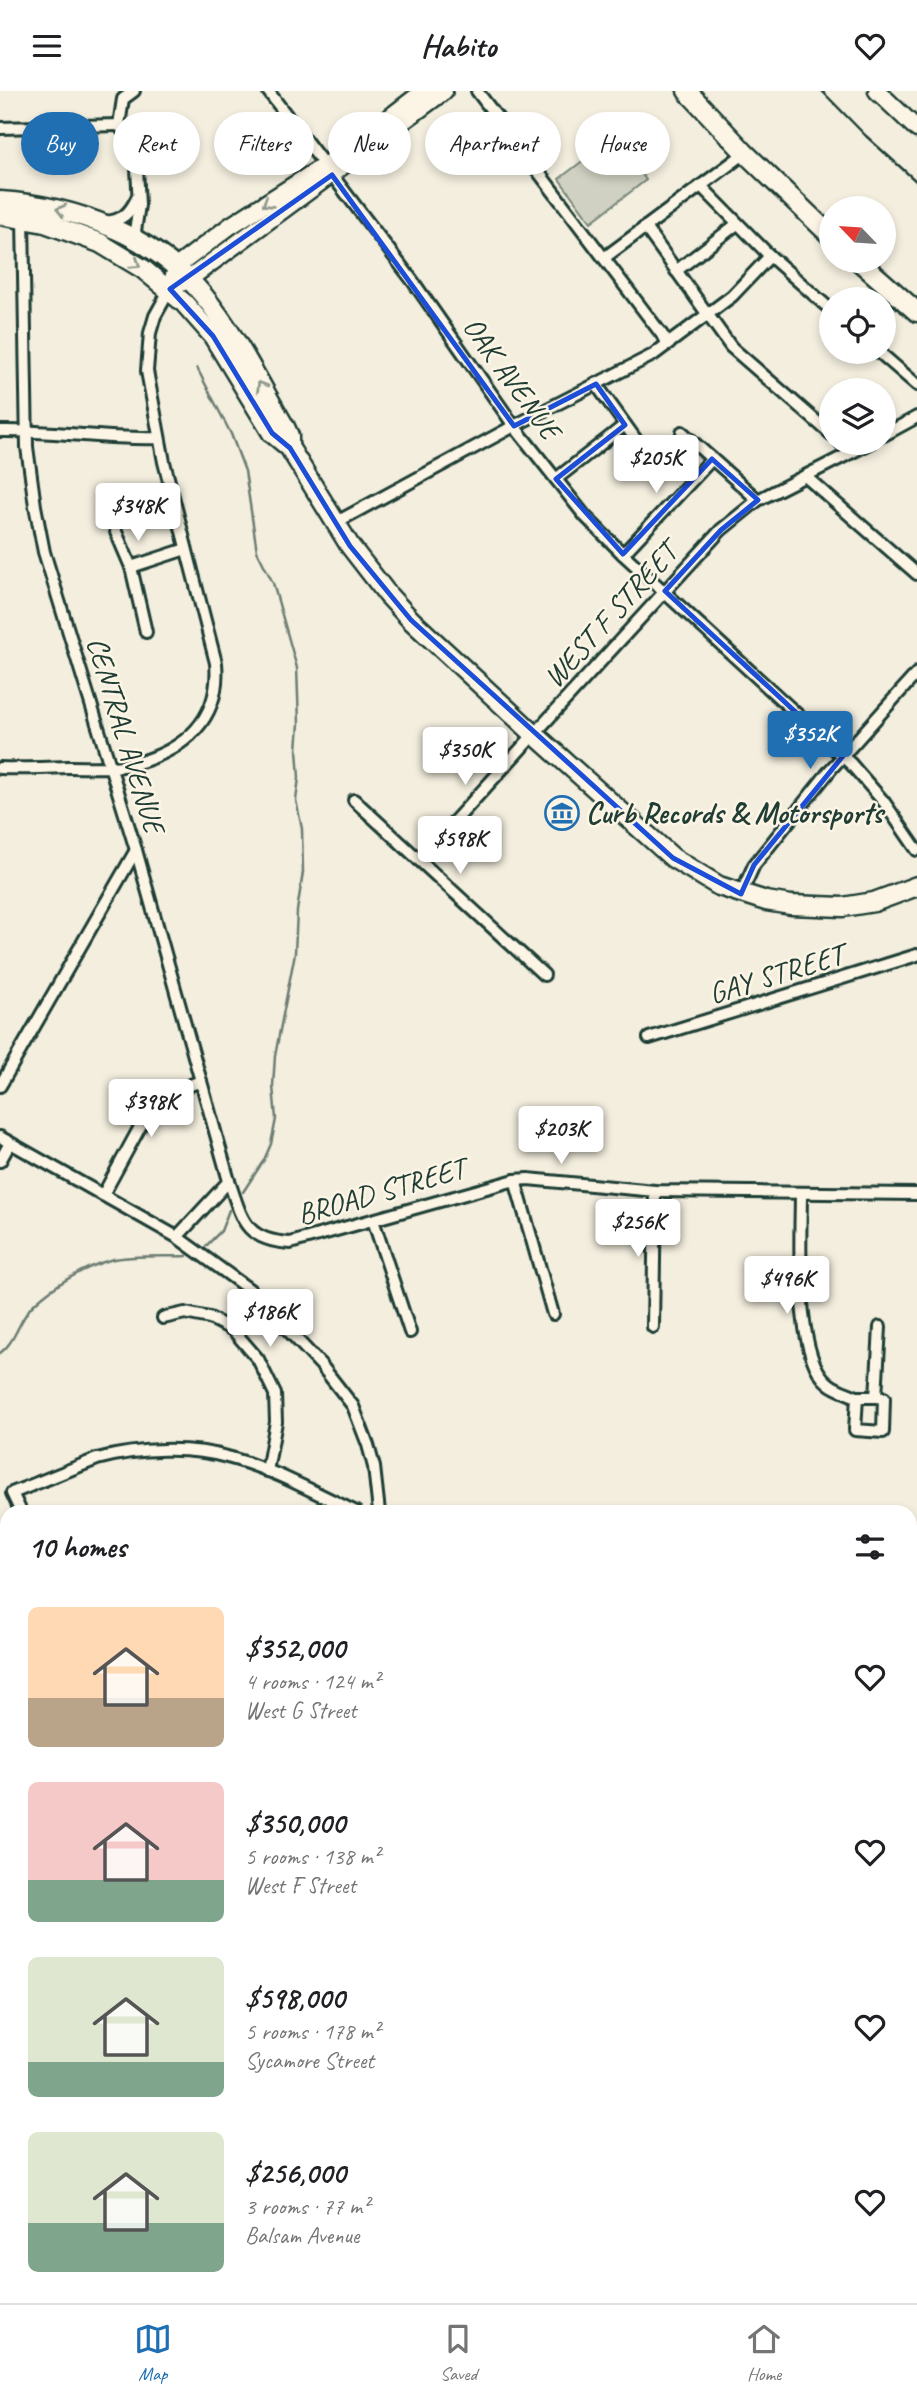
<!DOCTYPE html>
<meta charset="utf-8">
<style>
:root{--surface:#fff;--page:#f6f6f6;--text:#202124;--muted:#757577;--line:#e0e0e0;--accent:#1f6fb2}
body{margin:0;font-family:Caveat,sans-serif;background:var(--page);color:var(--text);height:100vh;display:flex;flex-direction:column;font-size:26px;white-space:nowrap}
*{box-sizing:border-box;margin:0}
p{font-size:23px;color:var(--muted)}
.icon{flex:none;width:38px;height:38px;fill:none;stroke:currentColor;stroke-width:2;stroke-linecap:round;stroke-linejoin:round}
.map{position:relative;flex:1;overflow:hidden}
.panel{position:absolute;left:0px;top:1414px;width:917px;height:798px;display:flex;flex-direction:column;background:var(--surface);border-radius:21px 21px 0 0;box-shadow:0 4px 10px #0003}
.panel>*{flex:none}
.top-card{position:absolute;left:21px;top:21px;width:875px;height:63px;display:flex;gap:14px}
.needle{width:46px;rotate:295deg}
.fabs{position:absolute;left:819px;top:105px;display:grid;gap:14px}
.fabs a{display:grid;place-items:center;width:77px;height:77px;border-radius:50%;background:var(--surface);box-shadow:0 4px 10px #0003;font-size:35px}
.price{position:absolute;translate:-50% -60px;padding:0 16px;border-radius:7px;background:#fff;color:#222;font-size:23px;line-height:46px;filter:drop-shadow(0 2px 4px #0008)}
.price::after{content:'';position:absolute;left:50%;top:42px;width:21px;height:16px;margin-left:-10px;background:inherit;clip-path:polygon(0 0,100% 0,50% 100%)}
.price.on{background:var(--accent);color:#fff}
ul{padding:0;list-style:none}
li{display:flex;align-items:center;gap:21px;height:175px;padding:0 28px}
li span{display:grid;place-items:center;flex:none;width:196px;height:140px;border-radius:10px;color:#555}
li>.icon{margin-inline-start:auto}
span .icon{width:84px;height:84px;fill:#fffc;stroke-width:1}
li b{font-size:30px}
h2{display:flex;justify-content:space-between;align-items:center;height:84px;padding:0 28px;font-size:30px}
.pill{padding:0 24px;border-radius:32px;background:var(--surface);box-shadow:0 4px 10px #0003;font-size:24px;line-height:63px}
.pill.on{background:var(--accent);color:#fff}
header{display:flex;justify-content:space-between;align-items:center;height:91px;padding:0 28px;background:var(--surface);font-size:32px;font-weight:800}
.tabs{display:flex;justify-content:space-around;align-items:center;height:98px;border-top:2px solid var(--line);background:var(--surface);font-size:19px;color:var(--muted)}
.tabs a{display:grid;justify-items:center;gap:4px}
.tabs .on{color:var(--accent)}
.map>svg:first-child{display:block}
.green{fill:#d0d1c2;stroke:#78877b;stroke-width:2}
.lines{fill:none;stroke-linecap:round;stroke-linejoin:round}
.stream{stroke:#6c7d72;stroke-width:2.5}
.street-casing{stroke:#1f3d34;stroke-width:16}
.secondary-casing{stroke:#1f3d34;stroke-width:21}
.primary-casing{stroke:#1f3d34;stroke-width:23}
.street{stroke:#fcf5e5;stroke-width:10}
.secondary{stroke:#fcf5e5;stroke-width:16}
.primary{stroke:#fcf5e5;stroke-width:18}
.rail{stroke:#1f3d34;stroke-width:2.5}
.oneway{stroke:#8e998c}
.marked{fill:none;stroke:#1d4ed8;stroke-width:5;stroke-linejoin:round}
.labels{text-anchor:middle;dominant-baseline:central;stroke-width:5;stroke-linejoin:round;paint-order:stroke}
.street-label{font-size:30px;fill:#1f3d34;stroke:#fcf5e5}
.poi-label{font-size:30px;font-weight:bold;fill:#1f3d34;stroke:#fcf5e5;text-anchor:start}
</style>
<header><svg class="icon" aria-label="menu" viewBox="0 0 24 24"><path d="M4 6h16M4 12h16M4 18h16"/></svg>Habito<svg class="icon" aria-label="heart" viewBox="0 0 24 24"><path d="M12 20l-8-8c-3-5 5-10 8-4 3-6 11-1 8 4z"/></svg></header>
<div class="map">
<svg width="917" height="2212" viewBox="0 0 917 2212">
<rect width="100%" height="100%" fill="#f3eede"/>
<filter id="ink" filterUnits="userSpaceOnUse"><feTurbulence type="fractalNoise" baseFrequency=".0143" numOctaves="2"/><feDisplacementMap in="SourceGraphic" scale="14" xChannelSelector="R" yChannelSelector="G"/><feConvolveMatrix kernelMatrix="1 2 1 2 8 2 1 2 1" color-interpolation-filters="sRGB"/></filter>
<g filter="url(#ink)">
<!-- green -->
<path class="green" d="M 614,46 L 646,89 L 591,131 L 559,88 Z"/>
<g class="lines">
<!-- stream -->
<g class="stream">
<path d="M 197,277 L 231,343 L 245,380 L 257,460 L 273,492 L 297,577 L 299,632 L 297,659 L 299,687 L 296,709 L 302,738 L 303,781 L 297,820 L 295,862 L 275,965 L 273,995 L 276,1028 L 271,1053 L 264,1069 L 243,1101"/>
<path d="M 206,1155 L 221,1140 L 229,1119"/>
<path d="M 0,1262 C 16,1251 19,1227 34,1213 C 53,1195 84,1176 110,1169 C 130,1164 165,1166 187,1165"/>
<path d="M 144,2212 L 147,2205"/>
</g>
<!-- street casing -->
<g class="street-casing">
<g id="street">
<path d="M 268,0 L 412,189 L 514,335 L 585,425 L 623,463 L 851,673 L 884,711 L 917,759"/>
<path d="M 477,0 L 669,253"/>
<path d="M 119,34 L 136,59 L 139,114 L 135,140 L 139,150"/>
<path d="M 0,37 L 119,34 L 123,8 L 134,0"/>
<path d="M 701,95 L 770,165 L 831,219"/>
<path d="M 23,127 L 27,356 L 35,415 L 44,461 L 136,759 L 229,1090 L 177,1146"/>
<path d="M 105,131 C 122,130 130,122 137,107"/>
<path d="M 645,136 L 731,256 L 831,343"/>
<path d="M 604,167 L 745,62"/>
<path d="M 676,180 L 737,133"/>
<path d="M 879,261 L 917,294"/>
<path d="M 596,293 L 639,353"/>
<path d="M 0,340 C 53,339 106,349 159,347"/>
<path d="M 682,341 L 758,409"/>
<path d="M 884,344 L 917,326"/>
<path d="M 841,352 L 852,361"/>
<path d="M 805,385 L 917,483"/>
<path d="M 556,388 L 625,334"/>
<path d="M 335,432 L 514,335 L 653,264 L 732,205 L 770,165"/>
<path d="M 116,441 L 131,476"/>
<path d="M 623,463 L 712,368"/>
<path d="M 146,541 L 131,476 L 186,458"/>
<path d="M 0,677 C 23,678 46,677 70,676 C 90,676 114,678 134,673 C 185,659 221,628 216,572 L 164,371 L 147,280 L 150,242 L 155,225 L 170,198"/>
<path d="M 354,709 L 544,884"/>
<path d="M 419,769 L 721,439 L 758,409 L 870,352"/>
<path d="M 741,803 L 754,774 L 831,678 L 917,582"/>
<path d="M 649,947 L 917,864"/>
<path d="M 0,995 L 136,759"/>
<path d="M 0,1046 L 177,1146 L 250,1199 L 321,1274 L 353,1315 L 368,1354 L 374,1376 L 379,1421"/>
<path d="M 0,1070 L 10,1052"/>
<path d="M 515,1089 L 553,1223"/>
<path d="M 229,1090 C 242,1128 244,1149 290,1152 L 515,1089 L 528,1088 L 655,1100 L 917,1103"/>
<path d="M 801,1102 C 801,1145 793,1265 828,1292 C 836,1299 848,1302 857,1306"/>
<path d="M 103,1104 L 147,1023 C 162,1006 179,998 201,990"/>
<path d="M 373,1129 L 410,1241"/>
<path d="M 163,1227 L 185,1222 L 210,1227 L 233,1239 L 258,1268 L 275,1303 L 276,1331 L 267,1380"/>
<path d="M 653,1236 L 655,1100"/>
<path d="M 876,1306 L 857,1306 L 855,1339 L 883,1341 L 884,1307 L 876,1306 L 880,1236"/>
<path d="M 21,1421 L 12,1402 L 97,1368 C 138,1357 190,1355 231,1367 C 275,1379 315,1402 356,1421"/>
<path d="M 0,1573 L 7,1564"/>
<path d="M 910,1937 L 917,1946"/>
<path d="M 0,2005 L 7,2009"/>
<path d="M 910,2154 L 917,2162"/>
<path d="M 394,2205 L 399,2212"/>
<path d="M 626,2205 L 633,2212"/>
<path d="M 806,2205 L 812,2212"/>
<path d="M 250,2212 L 253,2205"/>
<path d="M 545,2212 L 569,2205"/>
<path d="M 711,2212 L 719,2205"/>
</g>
</g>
<!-- secondary casing -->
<g class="secondary-casing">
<g id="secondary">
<path d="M 877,0 L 917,38"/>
<path d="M 173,188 L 176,177 L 180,173 L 230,135 L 338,66 L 424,0"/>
<path d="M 170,198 L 189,188 L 444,0"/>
<path d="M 910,1552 L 917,1550"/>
<path d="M 0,1989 L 7,1979"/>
</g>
</g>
<!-- primary casing -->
<g class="primary-casing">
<g id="primary">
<path d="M 687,0 L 745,62 L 831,145"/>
<path d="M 0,110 C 75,115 154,144 203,204 C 236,244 259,292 285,336 L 289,345 L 289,356"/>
<path d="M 0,124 L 45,132 L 100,152 L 143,178 L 184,212 L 213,245 L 272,342 L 289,356 L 350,455 L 388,504 L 411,529 L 534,643 L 673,767 L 719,795 L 766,810 L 791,814 L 843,816 L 874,811 L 917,795"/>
<path d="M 859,170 L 917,221"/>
<path d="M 0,2083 L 7,2101"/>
<path d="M 0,2146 L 7,2165"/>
<path d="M 22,2205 L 25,2212"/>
<path d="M 46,2205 L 49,2212"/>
</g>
</g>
<!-- street -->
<use href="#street" class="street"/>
<!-- secondary -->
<use href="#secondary" class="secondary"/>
<!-- primary -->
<use href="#primary" class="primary"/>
<!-- rail -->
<path class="rail" d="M 822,0 L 866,45 L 917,91"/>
</g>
<!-- one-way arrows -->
<defs><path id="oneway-chevron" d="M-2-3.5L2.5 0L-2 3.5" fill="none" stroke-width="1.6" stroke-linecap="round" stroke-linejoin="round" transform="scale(1.75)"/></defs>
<g class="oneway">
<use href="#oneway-chevron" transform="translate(267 112) rotate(148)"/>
<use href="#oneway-chevron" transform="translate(61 119) rotate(-166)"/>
<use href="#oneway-chevron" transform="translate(136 173) rotate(33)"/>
<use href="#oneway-chevron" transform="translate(261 295) rotate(-121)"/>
</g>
</g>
<!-- marked area -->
<path class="marked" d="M 332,84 L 514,335 L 596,293 L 625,334 L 556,388 L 623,463 L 712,368 L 758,409 L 721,439 L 665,500 L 843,665 L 754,774 L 741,803 L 673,767 L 411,529 L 350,455 L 290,357 L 272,342 L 213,245 L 170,198 Z"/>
<!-- icons -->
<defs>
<g id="museum-ring" transform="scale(1.75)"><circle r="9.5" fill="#fcf5e5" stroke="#1f6fb2" stroke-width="1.5"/><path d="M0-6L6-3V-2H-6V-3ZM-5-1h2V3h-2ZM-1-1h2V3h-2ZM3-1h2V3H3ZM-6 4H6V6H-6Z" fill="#1f6fb2"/></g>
</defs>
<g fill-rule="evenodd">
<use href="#museum-ring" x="562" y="722"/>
</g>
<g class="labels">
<!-- street labels -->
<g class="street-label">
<text transform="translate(512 287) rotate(54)">OAK AVENUE</text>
<text transform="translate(610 524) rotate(-48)">WEST F STREET</text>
<text transform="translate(126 644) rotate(73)">CENTRAL AVENUE</text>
<text transform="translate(776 883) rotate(-17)">GAY STREET</text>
<text transform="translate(381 1100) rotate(-16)">BROAD STREET</text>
</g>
<!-- poi labels -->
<g class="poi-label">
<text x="586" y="722">Curb Records &amp; Motorsports</text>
</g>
</g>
</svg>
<div class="fabs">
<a><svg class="needle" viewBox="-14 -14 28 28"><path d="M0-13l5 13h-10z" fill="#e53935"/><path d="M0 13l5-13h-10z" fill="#757577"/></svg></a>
<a><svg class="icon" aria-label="locate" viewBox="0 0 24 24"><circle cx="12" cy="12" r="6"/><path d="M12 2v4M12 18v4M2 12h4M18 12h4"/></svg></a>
<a><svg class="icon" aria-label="layers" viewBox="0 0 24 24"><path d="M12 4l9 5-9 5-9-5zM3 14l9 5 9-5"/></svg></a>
</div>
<b class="price" style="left:656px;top:404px">$205K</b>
<b class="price" style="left:138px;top:452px">$348K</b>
<b class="price on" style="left:810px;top:680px">$352K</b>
<b class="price" style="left:465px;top:696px">$350K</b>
<b class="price" style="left:460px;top:785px">$598K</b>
<b class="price" style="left:151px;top:1048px">$398K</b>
<b class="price" style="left:561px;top:1075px">$203K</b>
<b class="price" style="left:638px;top:1168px">$256K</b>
<b class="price" style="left:787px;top:1225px">$496K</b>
<b class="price" style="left:270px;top:1258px">$186K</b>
<div class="top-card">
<a class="pill on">Buy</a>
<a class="pill">Rent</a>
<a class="pill">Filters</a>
<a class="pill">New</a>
<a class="pill">Apartment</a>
<a class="pill">House</a>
</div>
<section class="panel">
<h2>10 homes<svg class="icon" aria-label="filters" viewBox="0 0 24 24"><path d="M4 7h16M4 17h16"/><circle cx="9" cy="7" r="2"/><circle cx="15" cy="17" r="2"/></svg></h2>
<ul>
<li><span style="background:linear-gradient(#ffd9b3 65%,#b9a48a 0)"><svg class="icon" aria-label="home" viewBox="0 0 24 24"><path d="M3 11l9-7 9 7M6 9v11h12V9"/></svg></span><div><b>$352,000</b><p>4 rooms · 124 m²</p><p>West G Street</p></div><svg class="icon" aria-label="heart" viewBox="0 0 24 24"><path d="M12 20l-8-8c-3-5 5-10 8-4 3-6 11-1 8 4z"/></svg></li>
<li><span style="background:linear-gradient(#f6c9c9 70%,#7fa58c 0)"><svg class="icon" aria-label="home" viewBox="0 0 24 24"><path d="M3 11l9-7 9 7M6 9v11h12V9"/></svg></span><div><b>$350,000</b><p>5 rooms · 138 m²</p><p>West F Street</p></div><svg class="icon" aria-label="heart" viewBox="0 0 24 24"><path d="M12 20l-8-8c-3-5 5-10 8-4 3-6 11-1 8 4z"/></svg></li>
<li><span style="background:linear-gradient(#dfe7d0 75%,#7fa58c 0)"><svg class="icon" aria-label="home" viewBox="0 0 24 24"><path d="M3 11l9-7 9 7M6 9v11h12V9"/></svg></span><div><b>$598,000</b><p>5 rooms · 178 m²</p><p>Sycamore Street</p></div><svg class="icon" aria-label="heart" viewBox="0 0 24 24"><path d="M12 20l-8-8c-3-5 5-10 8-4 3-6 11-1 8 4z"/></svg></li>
<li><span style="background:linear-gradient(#dfe7d0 65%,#7fa58c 0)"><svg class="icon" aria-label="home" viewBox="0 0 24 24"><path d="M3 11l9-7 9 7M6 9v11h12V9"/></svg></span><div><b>$256,000</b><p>3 rooms · 77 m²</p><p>Balsam Avenue</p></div><svg class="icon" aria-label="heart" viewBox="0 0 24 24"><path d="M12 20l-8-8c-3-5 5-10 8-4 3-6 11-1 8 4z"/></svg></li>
</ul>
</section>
</div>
<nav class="tabs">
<a class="on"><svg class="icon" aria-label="map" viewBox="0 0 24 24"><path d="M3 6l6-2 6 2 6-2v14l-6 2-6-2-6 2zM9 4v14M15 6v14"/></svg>Map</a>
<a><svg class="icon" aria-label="saved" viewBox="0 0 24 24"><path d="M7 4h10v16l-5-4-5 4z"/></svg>Saved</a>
<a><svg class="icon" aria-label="home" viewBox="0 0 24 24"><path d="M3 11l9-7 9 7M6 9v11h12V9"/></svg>Home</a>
</nav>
